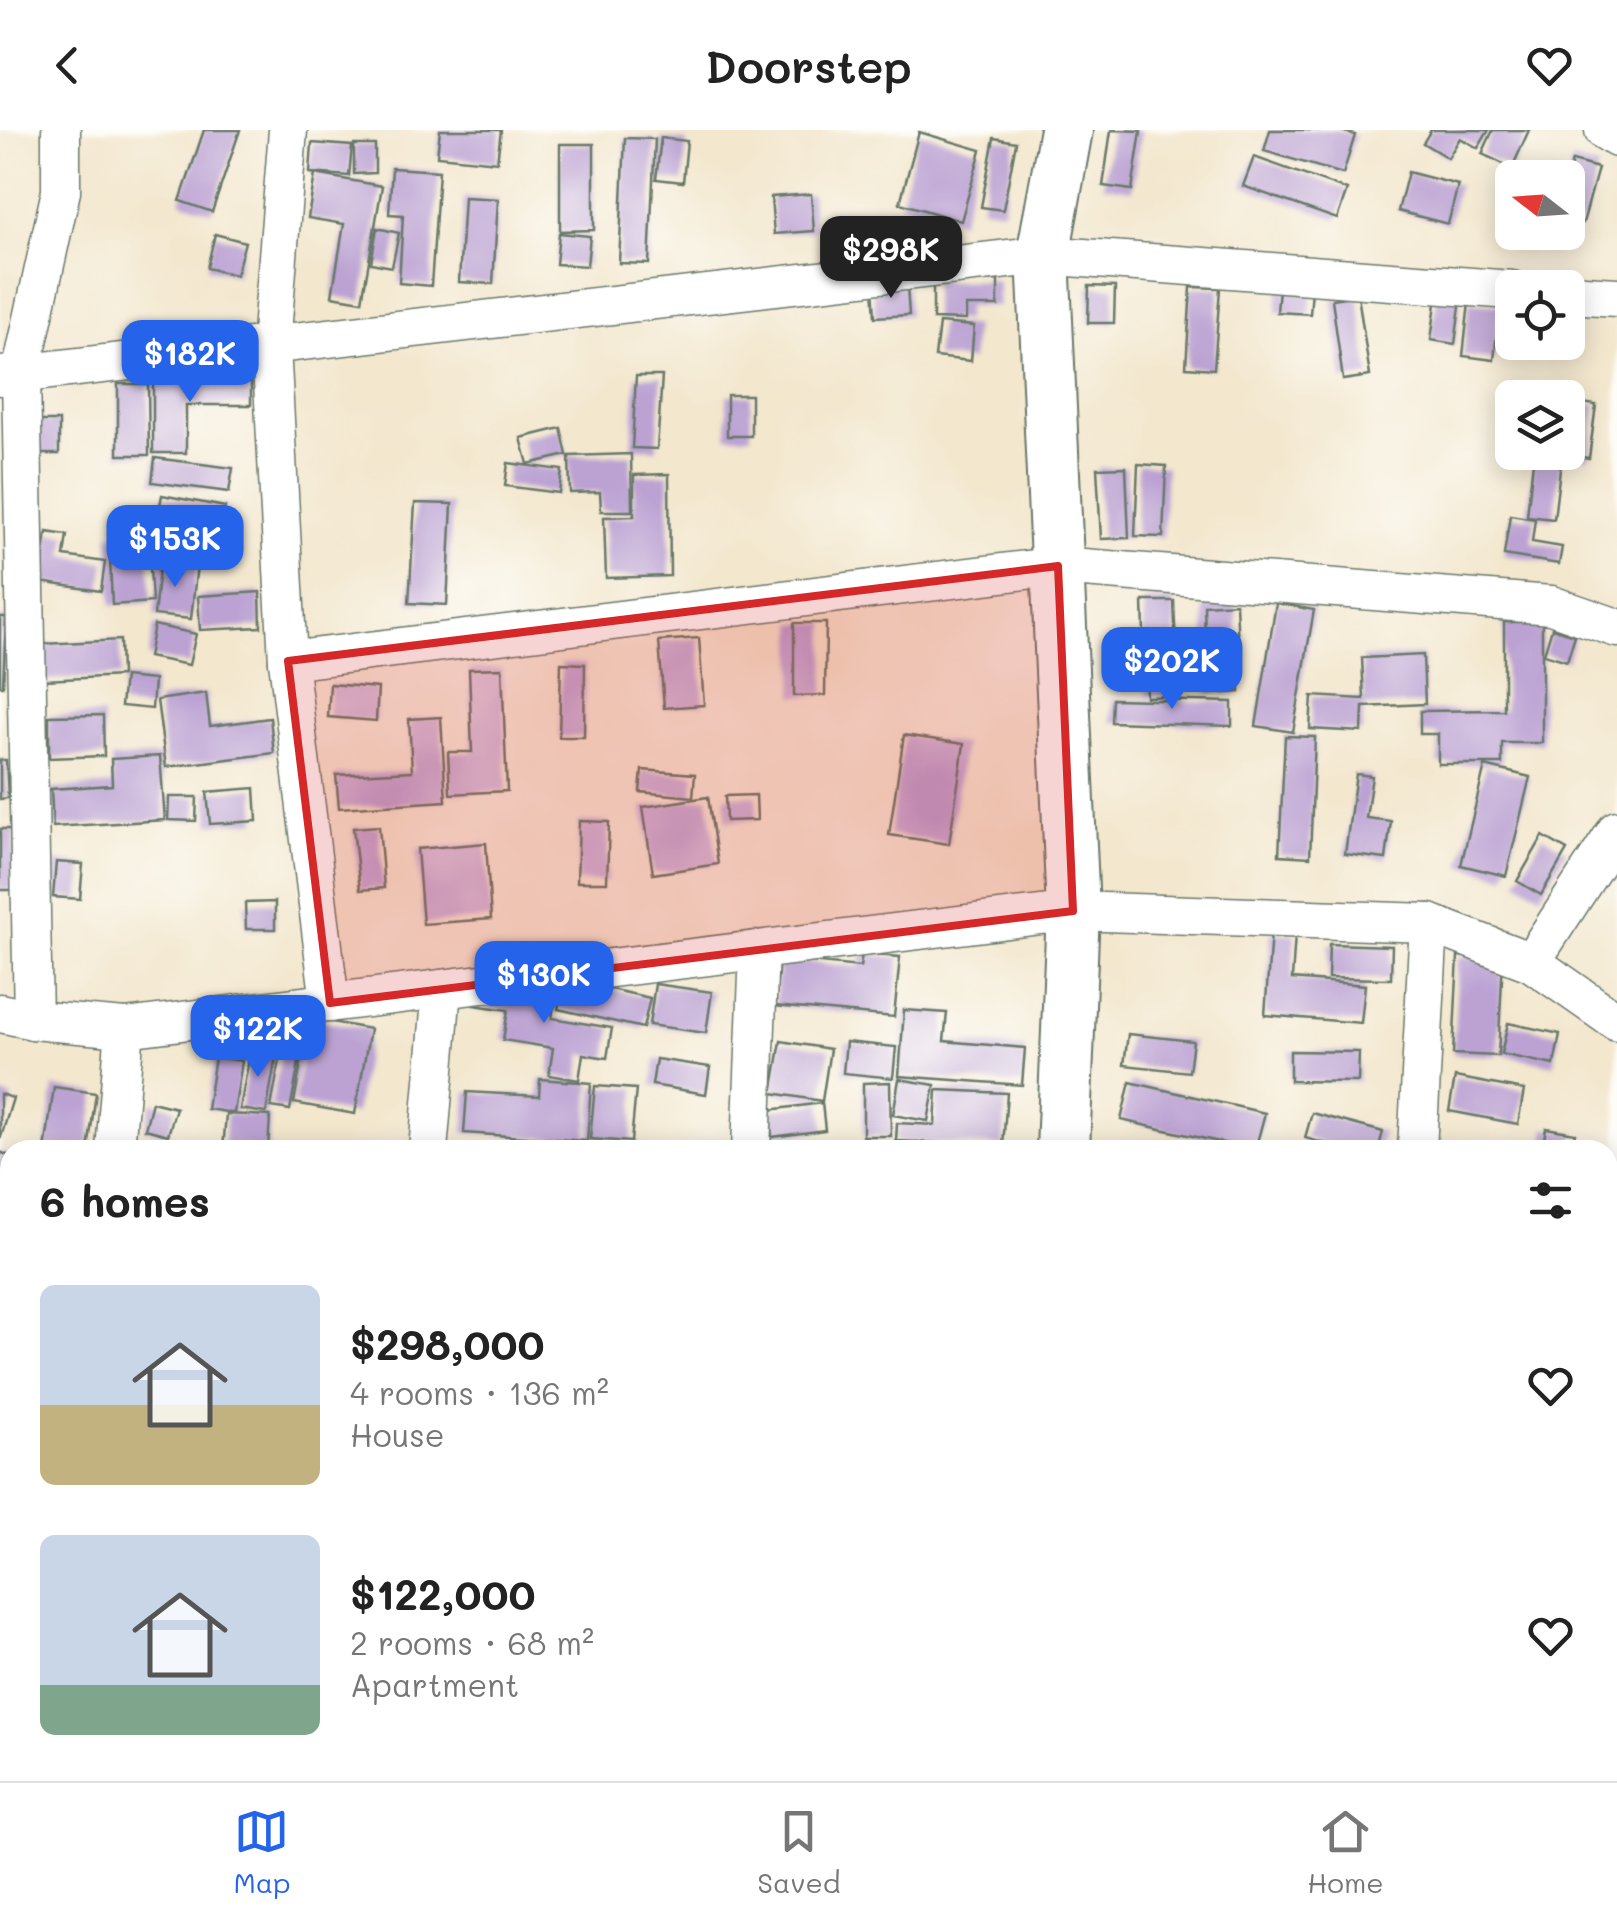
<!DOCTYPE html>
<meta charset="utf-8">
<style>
:root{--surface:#fff;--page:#f6f6f6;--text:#222;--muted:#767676;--line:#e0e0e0;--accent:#2563eb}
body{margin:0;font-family:Mali,sans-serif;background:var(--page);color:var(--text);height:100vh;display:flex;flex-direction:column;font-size:38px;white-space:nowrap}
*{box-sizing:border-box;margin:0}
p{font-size:32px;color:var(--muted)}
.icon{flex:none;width:55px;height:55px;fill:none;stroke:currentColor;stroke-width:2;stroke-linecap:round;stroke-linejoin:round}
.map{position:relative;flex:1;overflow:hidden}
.sheet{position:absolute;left:0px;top:1010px;width:1618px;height:642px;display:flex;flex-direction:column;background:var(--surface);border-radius:30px 30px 0 0;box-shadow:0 5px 25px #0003}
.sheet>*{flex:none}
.needle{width:65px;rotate:287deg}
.tools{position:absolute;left:1495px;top:30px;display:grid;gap:20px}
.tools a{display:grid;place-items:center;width:90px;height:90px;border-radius:15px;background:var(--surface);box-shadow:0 5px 25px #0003;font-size:50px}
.price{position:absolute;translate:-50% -85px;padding:0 22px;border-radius:20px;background:var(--accent);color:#fff;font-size:32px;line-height:65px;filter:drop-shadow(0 2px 5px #0008)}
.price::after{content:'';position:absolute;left:50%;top:60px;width:30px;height:22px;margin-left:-15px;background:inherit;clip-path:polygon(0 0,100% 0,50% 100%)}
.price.current{background:#222;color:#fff}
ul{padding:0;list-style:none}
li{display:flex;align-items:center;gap:30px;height:250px;padding:0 40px}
li span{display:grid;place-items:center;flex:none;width:280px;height:200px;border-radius:15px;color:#555}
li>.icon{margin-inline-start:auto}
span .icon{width:120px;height:120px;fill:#fffc;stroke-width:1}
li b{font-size:42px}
h2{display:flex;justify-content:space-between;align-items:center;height:120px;padding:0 40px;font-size:42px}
header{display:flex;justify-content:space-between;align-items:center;height:130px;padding:0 40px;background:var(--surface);font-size:45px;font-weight:600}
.menu{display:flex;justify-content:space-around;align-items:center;height:140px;border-top:2px solid var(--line);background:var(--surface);font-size:28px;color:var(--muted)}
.menu a{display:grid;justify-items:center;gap:5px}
.menu .current{color:var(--accent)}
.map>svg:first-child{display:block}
.building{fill:#bba2d3}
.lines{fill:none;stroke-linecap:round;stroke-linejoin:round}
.street-casing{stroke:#69786a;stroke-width:41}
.secondary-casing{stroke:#69786a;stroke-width:56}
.street{stroke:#fff;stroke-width:38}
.secondary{stroke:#fff;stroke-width:52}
.marked{fill:#d62828;fill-opacity:0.2;stroke:#d62828;stroke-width:8;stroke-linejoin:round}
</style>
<header><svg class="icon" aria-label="back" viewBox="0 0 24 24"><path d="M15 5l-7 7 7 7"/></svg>Doorstep<svg class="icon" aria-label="heart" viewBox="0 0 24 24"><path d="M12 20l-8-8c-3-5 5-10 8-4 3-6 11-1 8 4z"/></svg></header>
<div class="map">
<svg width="1617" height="1651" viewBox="0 0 1617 1651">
<rect width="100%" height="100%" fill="#fdfcf7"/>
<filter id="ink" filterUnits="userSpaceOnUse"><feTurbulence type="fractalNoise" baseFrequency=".01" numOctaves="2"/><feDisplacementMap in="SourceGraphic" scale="20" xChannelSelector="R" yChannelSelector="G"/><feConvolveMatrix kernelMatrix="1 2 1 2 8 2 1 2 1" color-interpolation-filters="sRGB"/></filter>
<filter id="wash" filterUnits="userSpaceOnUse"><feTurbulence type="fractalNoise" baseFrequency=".0048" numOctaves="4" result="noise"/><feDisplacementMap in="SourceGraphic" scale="40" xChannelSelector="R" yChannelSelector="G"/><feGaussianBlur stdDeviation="2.25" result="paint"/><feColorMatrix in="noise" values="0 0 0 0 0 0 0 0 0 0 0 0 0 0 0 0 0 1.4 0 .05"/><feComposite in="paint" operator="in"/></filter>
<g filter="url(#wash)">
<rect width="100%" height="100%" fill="#f3e7ce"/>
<g id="blocks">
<!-- building -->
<g class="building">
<path d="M 204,0 L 240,0 L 212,82 L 180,71 Z"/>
<path d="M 440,0 L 501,0 L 497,32 L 437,26 Z"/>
<path d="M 1111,0 L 1141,1 L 1132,60 L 1103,56 Z"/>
<path d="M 1270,0 L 1338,0 L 1355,5 L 1343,44 L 1264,21 Z"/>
<path d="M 1431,0 L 1489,0 L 1478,18 L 1460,8 L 1448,28 L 1423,13 Z"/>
<path d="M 1493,0 L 1529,0 L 1512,38 L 1482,24 Z"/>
<path d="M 919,2 L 981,20 L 961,91 L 900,73 Z"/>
<path d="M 625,8 L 655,9 L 649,134 L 619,133 Z"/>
<path d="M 661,8 L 687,11 L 683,52 L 656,49 Z"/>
<path d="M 994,8 L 1016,12 L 1003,80 L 981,77 Z"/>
<path d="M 312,13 L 352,16 L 349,46 L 310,43 Z"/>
<path d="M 560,14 L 594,14 L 594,100 L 560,101 Z"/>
<path d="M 354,15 L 375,15 L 375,43 L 354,44 Z"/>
<path d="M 1254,27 L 1347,60 L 1337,89 L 1243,56 Z"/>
<path d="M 1572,31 L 1598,38 L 1583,93 L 1568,89 L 1568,46 Z"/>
<path d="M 392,38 L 439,41 L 431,156 L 399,153 L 403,85 L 389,84 Z"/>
<path d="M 1408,42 L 1458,55 L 1448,94 L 1398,81 Z"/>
<path d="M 315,44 L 382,56 L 362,171 L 332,166 L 344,94 L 308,88 Z"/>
<path d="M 811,64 L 814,101 L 774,104 L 771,67 Z"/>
<path d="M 464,67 L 498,69 L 493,154 L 459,152 Z"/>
<path d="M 377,98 L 399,103 L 392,137 L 371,133 Z"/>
<path d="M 559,103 L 590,106 L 587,136 L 556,134 Z"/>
<path d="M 215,104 L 245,112 L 236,145 L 207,138 Z"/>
<path d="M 998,150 L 998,176 L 966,176 L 966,190 L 933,189 L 933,151 Z"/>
<path d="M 907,156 L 909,185 L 875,187 L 873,157 Z"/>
<path d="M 1089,156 L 1115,157 L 1114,193 L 1088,193 Z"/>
<path d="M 1191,157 L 1220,158 L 1214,239 L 1186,237 Z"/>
<path d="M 1279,158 L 1312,160 L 1310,184 L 1277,182 Z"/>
<path d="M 1358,165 L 1370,246 L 1343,250 L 1332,169 Z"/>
<path d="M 1437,166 L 1461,169 L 1455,214 L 1431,210 Z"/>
<path d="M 1469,172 L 1500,175 L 1494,230 L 1463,226 Z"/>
<path d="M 939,193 L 974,196 L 971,231 L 935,227 Z"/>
<path d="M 636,246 L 662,246 L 657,319 L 632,318 Z"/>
<path d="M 153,247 L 251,247 L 251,275 L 186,275 L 186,323 L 153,323 Z"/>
<path d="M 118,254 L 148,254 L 149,325 L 118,325 Z"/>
<rect x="727" y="265" width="24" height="41"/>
<path d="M 1568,271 L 1596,275 L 1589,328 L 1568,325 Z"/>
<rect x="38" y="291" width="21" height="33"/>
<path d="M 561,298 L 567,325 L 528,334 L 521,308 Z"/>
<path d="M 1534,322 L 1562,322 L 1554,389 L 1527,386 Z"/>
<path d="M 631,324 L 632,381 L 601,381 L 600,362 L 570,363 L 569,326 Z"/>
<path d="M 155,328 L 233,338 L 229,362 L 152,352 Z"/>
<path d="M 508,333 L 562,340 L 559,363 L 505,356 Z"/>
<path d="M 1138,334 L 1166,336 L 1163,407 L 1135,406 Z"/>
<path d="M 1126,337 L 1129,408 L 1101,409 L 1097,338 Z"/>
<path d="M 669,344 L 670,446 L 606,448 L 604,387 L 634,386 L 634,345 Z"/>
<path d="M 162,365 L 225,377 L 220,402 L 189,397 L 184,429 L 151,423 Z"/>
<path d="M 415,373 L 452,374 L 447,475 L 409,473 Z"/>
<path d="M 1510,385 L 1535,389 L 1532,412 L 1562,417 L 1559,434 L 1504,425 Z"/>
<path d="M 47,402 L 67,405 L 64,426 L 105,432 L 101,461 L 40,452 Z"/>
<path d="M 148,402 L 152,472 L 112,475 L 109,405 Z"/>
<path d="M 160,430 L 197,434 L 191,489 L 154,485 Z"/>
<path d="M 260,462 L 261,497 L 200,500 L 198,466 Z"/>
<path d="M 1143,471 L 1174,471 L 1178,566 L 1146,567 Z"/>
<path d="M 1236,473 L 1240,562 L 1207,564 L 1204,475 Z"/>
<path d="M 1276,473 L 1314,480 L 1293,602 L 1256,596 Z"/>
<path d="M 0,487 L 6,487 L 3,556 L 0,556 Z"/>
<path d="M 1504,492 L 1542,492 L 1542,613 L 1502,613 L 1502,634 L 1438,634 L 1438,604 L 1420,604 L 1420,581 L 1504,580 Z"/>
<path d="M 794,493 L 826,493 L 825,565 L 794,566 Z"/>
<path d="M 154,495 L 196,504 L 189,535 L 148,527 Z"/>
<path d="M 1552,498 L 1575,505 L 1567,531 L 1544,524 Z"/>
<path d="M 699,508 L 704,575 L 664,578 L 659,511 Z"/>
<path d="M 120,510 L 121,546 L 45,550 L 43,514 Z"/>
<path d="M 1423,525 L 1425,574 L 1363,577 L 1362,602 L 1310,599 L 1312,566 L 1364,569 L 1362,528 Z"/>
<path d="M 561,533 L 585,534 L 584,607 L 559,607 Z"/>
<path d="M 502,538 L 507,661 L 450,664 L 448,622 L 472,622 L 469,539 Z"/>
<path d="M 124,547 L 154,550 L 152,579 L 121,576 Z"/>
<path d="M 330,554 L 378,558 L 376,591 L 328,587 Z"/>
<path d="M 206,563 L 210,596 L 270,588 L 274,623 L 166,637 L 157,570 Z"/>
<path d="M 1112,569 L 1232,572 L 1232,596 L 1111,592 Z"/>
<path d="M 103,585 L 104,626 L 49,628 L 49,586 Z"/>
<path d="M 441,587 L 446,671 L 339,678 L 336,645 L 412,641 L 409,589 Z"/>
<path d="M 904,605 L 964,614 L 949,714 L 889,705 Z"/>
<path d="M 1285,606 L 1315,607 L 1310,727 L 1279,725 Z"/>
<path d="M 160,626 L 165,690 L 53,697 L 51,659 L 112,655 L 111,629 Z"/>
<path d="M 0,630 L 6,630 L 8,668 L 0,669 Z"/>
<path d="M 1485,636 L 1530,647 L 1506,746 L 1461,735 Z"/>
<path d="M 642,640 L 695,644 L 693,667 L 640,662 Z"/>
<path d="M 1356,644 L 1372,646 L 1366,688 L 1391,691 L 1386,729 L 1345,724 Z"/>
<path d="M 255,658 L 257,691 L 210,694 L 207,662 Z"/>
<path d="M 756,665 L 757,690 L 726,691 L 725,666 Z"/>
<path d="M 169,667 L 197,667 L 196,691 L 168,690 Z"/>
<path d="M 708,667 L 718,734 L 653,744 L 643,677 Z"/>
<path d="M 579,691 L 609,692 L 607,752 L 577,752 Z"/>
<path d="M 379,696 L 384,758 L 360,760 L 353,698 Z"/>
<path d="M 0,699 L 15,699 L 13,760 L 0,760 Z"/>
<path d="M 1543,706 L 1567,720 L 1541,765 L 1517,751 Z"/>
<path d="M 486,713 L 491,789 L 423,794 L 417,719 Z"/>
<path d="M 56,732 L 83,734 L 80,769 L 53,767 Z"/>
<path d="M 275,772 L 275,799 L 246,799 L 245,773 Z"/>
<path d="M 1271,802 L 1295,804 L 1292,849 L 1365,855 L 1361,893 L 1265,885 Z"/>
<path d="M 1329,814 L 1392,816 L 1391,849 L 1328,848 Z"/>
<path d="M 862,824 L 900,827 L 894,887 L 775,876 L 779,829 L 860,837 Z"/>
<path d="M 1458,826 L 1503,828 L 1498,926 L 1453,924 Z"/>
<path d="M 565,849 L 650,868 L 643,898 L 558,879 Z"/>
<path d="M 478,850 L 556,863 L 552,888 L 612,898 L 607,928 L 583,924 L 579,950 L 549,945 L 553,918 L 503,910 L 508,880 L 473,875 Z"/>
<path d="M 655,854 L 712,862 L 706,903 L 649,895 Z"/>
<path d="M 904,880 L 947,883 L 944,911 L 1025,918 L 1022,955 L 899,946 Z"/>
<path d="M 309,888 L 370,899 L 355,984 L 294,973 Z"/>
<path d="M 1508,893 L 1560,904 L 1554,935 L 1501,924 Z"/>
<path d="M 1128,904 L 1193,911 L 1189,942 L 1124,935 Z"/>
<path d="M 781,911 L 830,919 L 822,971 L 772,963 Z"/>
<path d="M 846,912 L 896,917 L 893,948 L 843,943 Z"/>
<path d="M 251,916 L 277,921 L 266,983 L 240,979 Z"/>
<path d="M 282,919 L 301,922 L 290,980 L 271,977 Z"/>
<path d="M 1290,921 L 1359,922 L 1358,952 L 1290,951 Z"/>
<path d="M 215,927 L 242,931 L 234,983 L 207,979 Z"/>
<path d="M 656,929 L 710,937 L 706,964 L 652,955 Z"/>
<path d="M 1455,947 L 1524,960 L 1518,994 L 1449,981 Z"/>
<path d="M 540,949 L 591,953 L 587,1011 L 464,1003 L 467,962 L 539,966 Z"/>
<path d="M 899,949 L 935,955 L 928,991 L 893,985 Z"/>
<path d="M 890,952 L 891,1006 L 863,1006 L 863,953 Z"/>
<path d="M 1130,952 L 1265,983 L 1255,1020 L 1121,990 Z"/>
<path d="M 595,956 L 636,959 L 631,1012 L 590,1009 Z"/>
<path d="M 54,957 L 96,963 L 88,1020 L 45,1020 Z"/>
<path d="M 937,960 L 1007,963 L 1003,1016 L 896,1011 L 897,993 L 935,995 Z"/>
<path d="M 0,964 L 13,968 L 1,1007 L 0,1007 Z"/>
<path d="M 152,972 L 176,978 L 168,1005 L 145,999 Z"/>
<path d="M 822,973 L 825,1000 L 772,1007 L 769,980 Z"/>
<path d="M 1312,983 L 1383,1002 L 1378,1020 L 1348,1020 L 1305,1008 Z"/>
<path d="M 226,984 L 270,986 L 268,1020 L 223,1020 Z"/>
<path d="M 1546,998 L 1575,1003 L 1572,1020 L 1542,1020 Z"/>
<path d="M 594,1013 L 619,1018 L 619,1020 L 592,1020 Z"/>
<path d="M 0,1022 L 10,1026 L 10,1100 L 0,1097 Z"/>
<path d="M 1613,1034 L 1617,1034 L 1617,1059 L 1608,1058 Z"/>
<path d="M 0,1105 L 10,1107 L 10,1142 L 0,1140 Z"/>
<path d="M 9,1215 L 10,1216 L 10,1300 L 0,1297 L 0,1248 Z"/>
<path d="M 1608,1275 L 1617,1276 L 1617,1307 L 1608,1307 Z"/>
<path d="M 0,1301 L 10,1304 L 10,1335 L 1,1369 Z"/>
<path d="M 1608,1311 L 1617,1312 L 1617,1329 L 1608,1329 Z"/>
<path d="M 1608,1576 L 1617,1577 L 1617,1613 L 1608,1613 Z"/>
<path d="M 1608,1640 L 1617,1641 L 1617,1651 L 1552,1651 L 1552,1642 L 1608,1642 Z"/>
<path d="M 88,1642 L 121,1642 L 118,1651 L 86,1651 Z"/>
<path d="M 151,1642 L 178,1642 L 175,1651 L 148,1651 Z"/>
<path d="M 191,1642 L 217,1642 L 215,1651 L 189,1651 Z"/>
<path d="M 282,1642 L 312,1642 L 310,1651 L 279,1651 Z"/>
<path d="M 1195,1642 L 1261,1642 L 1260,1651 L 1194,1651 Z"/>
</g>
</g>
</g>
<g filter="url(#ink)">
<use href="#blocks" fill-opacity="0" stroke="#69786a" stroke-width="2.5"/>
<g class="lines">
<!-- street casing -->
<g class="street-casing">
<g id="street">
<path d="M 288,0 L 271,216 L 288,531 L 330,873"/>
<path d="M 1604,0 L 1617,8"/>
<path d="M 1568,164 L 1617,167"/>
<path d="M 0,246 L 1043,125 L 1512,160"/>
<path d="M 288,531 L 1058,436 L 1551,475 L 1617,498"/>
<path d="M 1531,832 L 1617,700"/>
<path d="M 0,883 L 33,890 L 125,898 L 1073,781 L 1429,793 L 1531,832 L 1617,892"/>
<path d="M 33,890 L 21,244 L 61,61 L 61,0"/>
<path d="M 115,1020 L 125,898"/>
<path d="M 428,1020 L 442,859"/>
<path d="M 751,1020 L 759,820"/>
<path d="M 1417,1020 L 1429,793"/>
<path d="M 0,1177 L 10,1179"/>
<path d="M 0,1572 L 10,1536"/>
<path d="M 726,1651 L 727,1642"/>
<path d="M 1381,1651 L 1382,1642"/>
</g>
</g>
<!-- secondary casing -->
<g class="secondary-casing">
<g id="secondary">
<path d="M 1063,1020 L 1073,781 L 1043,125 L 1066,0"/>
<path d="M 0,1490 L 10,1493"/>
<path d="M 506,1642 L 540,1651"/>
<path d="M 1036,1651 L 1036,1642"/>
</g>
</g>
<!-- street -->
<use href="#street" class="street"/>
<!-- secondary -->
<use href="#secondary" class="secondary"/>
</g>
</g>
<!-- marked area -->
<path class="marked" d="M 1058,436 L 1073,781 L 330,873 L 288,531 Z"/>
</svg>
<div class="tools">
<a><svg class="needle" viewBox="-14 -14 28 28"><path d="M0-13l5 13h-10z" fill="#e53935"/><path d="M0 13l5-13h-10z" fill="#767676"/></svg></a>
<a><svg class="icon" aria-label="locate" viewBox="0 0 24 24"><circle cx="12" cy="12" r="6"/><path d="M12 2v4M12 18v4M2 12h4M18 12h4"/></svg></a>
<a><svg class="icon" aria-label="layers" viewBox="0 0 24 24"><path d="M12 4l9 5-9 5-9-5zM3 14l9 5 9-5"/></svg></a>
</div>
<b class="price current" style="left:891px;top:171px">$298K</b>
<b class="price" style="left:190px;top:275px">$182K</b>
<b class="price" style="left:175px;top:460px">$153K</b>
<b class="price" style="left:1172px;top:582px">$202K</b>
<b class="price" style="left:544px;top:896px">$130K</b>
<b class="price" style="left:258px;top:950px">$122K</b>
<section class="sheet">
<h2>6 homes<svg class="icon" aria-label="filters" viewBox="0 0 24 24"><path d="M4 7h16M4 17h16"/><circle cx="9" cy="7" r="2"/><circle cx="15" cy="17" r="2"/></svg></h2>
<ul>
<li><span style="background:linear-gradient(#c9d6e8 60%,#c2b280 0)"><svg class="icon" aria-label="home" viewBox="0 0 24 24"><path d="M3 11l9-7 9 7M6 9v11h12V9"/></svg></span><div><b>$298,000</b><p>4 rooms · 136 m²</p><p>House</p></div><svg class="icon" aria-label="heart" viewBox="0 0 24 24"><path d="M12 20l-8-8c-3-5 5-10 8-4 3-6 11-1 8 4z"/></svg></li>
<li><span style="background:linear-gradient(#c9d6e8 75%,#7fa58c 0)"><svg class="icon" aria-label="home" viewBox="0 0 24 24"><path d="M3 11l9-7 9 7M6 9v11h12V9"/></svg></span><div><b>$122,000</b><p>2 rooms · 68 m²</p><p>Apartment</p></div><svg class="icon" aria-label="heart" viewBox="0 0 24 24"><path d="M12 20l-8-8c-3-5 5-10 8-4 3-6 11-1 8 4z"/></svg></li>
</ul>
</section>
</div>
<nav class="menu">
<a class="current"><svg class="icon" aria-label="map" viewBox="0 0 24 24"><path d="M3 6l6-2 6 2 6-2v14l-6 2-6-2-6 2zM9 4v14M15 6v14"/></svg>Map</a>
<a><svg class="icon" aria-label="saved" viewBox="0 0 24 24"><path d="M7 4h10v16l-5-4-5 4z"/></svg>Saved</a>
<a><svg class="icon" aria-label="home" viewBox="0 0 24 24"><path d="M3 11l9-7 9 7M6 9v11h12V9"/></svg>Home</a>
</nav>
